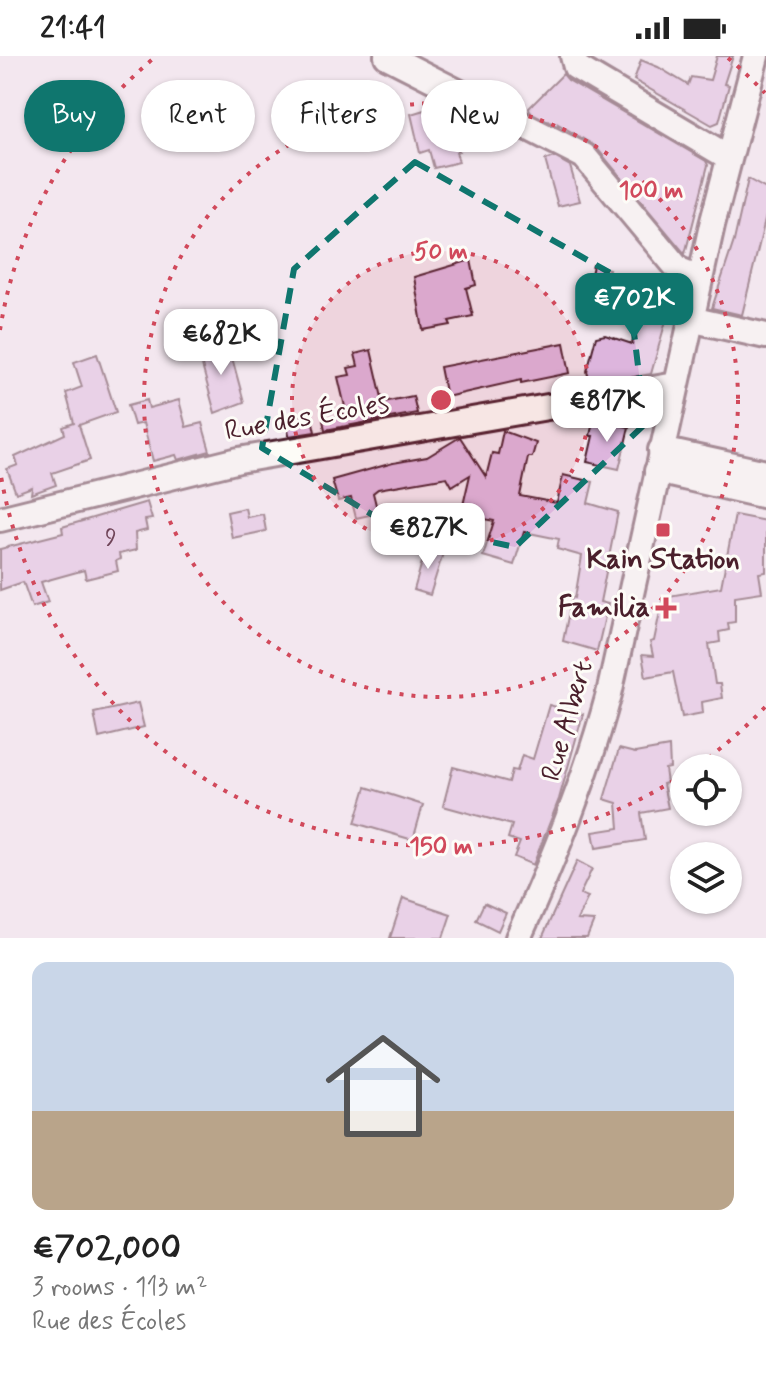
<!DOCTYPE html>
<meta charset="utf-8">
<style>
:root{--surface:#fff;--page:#f6f6f6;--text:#222;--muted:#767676;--accent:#0f766e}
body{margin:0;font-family:Mynerve,sans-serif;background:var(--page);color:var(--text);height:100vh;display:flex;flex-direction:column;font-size:30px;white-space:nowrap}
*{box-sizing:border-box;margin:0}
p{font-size:26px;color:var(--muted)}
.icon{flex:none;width:44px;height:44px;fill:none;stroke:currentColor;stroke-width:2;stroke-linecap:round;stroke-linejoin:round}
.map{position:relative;height:882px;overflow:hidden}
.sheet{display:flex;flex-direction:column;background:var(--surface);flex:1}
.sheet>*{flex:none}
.banner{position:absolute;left:24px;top:24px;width:718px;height:72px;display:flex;gap:16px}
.controls{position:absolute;left:670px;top:698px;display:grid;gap:16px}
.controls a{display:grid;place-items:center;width:72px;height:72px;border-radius:50%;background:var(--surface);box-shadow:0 2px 6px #0004;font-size:40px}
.price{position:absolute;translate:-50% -68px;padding:0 18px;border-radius:16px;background:#fff;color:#222;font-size:26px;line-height:52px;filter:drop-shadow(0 2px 4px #0008)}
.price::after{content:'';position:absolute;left:50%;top:48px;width:24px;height:18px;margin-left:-12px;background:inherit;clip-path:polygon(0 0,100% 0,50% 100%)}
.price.on{background:var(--accent);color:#fff}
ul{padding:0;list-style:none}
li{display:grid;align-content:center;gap:16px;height:424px;padding:0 32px}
li span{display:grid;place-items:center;height:248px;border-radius:16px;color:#555}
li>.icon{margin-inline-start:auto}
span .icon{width:144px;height:144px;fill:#fffc;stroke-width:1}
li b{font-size:34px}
.chip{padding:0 28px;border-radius:36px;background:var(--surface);box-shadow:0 2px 6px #0004;font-size:28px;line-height:72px}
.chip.on{background:var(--accent);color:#fff}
.status{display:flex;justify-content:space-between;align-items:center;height:56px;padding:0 40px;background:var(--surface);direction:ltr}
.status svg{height:22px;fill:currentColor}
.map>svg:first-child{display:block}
.building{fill:#ddb5dd;stroke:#4a1f2b;stroke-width:2}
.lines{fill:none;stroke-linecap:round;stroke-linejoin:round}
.minor-casing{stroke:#4a1f2b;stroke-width:30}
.minor{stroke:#fdfcf7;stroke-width:24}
.marked{fill:none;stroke:#0f766e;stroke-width:6;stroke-dasharray:16 10;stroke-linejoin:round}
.ring{fill:none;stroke:#d1495b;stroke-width:4;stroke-dasharray:4 8}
.poi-dot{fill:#d1495b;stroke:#fdfcf7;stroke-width:3}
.labels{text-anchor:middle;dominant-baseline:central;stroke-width:6;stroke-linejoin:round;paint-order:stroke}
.number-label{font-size:24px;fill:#6f4458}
.street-label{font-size:28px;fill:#4a1f2b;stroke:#fdfcf7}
.poi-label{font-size:28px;font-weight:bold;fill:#4a1f2b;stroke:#fdfcf7}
.centre{fill:#d1495b;stroke:#fdfcf7;stroke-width:4}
.ring-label{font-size:24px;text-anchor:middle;font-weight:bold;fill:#d1495b;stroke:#fdfcf7;stroke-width:6;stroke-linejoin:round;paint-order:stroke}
</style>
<div class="status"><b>21:41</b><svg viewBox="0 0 49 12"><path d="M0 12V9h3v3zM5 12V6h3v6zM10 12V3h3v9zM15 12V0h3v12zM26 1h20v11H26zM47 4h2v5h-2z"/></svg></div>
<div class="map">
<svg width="766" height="882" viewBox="0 0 766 882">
<rect width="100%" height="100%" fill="#f3e7ef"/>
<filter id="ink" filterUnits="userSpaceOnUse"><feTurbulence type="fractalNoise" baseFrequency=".0125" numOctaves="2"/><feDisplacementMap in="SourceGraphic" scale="16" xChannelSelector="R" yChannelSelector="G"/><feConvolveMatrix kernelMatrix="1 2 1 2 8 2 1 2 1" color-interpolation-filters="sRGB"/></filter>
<g filter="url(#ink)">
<!-- building -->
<g class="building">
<path d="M 717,0 L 733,0 L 724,28 L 729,29 L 719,66 L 712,69 L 634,24 L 641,4 L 658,11 L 688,29 L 691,21 L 710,24 Z"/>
<path d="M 563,18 L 568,24 L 706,105 L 708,109 L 685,198 L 595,90 L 558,68 L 559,71 L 530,56 L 529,52 Z"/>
<path d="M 447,47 L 454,62 L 448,64 L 459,95 L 456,96 L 459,106 L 434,112 L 429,94 L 420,97 L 411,58 Z"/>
<path d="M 554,101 L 570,110 L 580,145 L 558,150 L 545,104 Z"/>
<path d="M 748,123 L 766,133 L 766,160 L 742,259 L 712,252 L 734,185 Z"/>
<path d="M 471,204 L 476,229 L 466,232 L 473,260 L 449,265 L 451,269 L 423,274 L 414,221 Z"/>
<path d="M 593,209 L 609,213 L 597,264 L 582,260 Z"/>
<path d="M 651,222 L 676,229 L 651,318 L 590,329 L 587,315 L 596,281 L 605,279 L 632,288 Z"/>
<path d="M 228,287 L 244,346 L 215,357 L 198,295 Z"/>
<path d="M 564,287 L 570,317 L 521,327 L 521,324 L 446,341 L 440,311 Z"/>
<path d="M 371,294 L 383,346 L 413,340 L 417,357 L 325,374 L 323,364 L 344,359 L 343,356 L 346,355 L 338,321 L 350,319 L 348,312 L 358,310 L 355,298 Z"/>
<path d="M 97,298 L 116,356 L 79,369 L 90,404 L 52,417 L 56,429 L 31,438 L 32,431 L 16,437 L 7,413 L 18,409 L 15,401 L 65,378 L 63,371 L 74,367 L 66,337 L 82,331 L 74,306 Z"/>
<path d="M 147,344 L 149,352 L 179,344 L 186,371 L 202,367 L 210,395 L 178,404 L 176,399 L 153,405 L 143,367 L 134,369 L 128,349 Z"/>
<path d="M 311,357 L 315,376 L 289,380 L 286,362 Z"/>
<path d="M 593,364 L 629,371 L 619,413 L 587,406 L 593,380 L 590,380 Z"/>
<path d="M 503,375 L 536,387 L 532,401 L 528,401 L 520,440 L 557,447 L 563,419 L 593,426 L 588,447 L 618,456 L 600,546 L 608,548 L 597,595 L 563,585 L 572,541 L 575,542 L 582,500 L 557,493 L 559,483 L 524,476 L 514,509 L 483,500 L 494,465 L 461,458 L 470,419 L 452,430 L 447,421 L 378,433 L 373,437 L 378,457 L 356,462 L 351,442 L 338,445 L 332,424 L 393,407 L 427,401 L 460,381 L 486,421 L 492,397 L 498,398 Z"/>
<path d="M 147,446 L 152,463 L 145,464 L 147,474 L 135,477 L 136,494 L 119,498 L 120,503 L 116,505 L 118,515 L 86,523 L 84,514 L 41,526 L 48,546 L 32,551 L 23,526 L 0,534 L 0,493 L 63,477 L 62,471 Z"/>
<path d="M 245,452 L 247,461 L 263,458 L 266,475 L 232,482 L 227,456 Z"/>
<path d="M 735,459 L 766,465 L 766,516 L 759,517 L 762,536 L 735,540 L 735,566 L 728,567 L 729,574 L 719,576 L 720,586 L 709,588 L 715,628 L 720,628 L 722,642 L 702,646 L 703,657 L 682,661 L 673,616 L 646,621 L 642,599 L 653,600 L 650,586 L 654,585 L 663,541 L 721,531 Z"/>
<path d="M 426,492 L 443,497 L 430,539 L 414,534 Z"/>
<path d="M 138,647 L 144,671 L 99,682 L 94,657 Z"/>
<path d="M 549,649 L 583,658 L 559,743 L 533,809 L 514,801 L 520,786 L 508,782 L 512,769 L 443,750 L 453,711 L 509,726 L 512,714 L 517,715 L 522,699 L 533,703 Z"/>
<path d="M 669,691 L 670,712 L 665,713 L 667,727 L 663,728 L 668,752 L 641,757 L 645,784 L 596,792 L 593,776 L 619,772 L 617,747 L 604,743 L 619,693 L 635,697 Z"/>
<path d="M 366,731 L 423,749 L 413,784 L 355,767 Z"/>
<path d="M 577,805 L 592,813 L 580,838 L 588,841 L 577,864 L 594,865 L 587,882 L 542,882 Z"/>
<path d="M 403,842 L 451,858 L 443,882 L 390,882 Z"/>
<path d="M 484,847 L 506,857 L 498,875 L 476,864 Z"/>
</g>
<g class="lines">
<!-- minor casing -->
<g class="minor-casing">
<g id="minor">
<path d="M 387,0 L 584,100 L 679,214 L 699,222"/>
<path d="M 573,0 L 576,11 L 728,101"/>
<path d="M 690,263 L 766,280"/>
<path d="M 661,394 L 766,417"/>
<path d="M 657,415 L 766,440"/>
<path d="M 0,463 L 239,404 L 676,329"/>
<path d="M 518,882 C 554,802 586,723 609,638 L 712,169 L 756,0"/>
</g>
</g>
<!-- minor -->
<use href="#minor" class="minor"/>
</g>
</g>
<!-- marked area -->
<path d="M0 0H766V882H0ZM 415,106 L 628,227 L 645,368 L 515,491 L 376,461 L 262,392 L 294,213 Z" fill="#f3e7ef" fill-opacity=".55" fill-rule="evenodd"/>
<path class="marked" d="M 415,106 L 628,227 L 645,368 L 515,491 L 376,461 L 262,392 L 294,213 Z"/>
<!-- distance rings -->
<circle cx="441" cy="344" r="149" fill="#d1495b" fill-opacity=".12"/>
<g class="ring">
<circle cx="441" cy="344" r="149"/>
<circle cx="441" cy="344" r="297"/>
<path d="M765 651A446 446 0 0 1 694 712M684 718A446 446 0 0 1 0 414M0 274A446 446 0 0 1 154 2M728 2A446 446 0 0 1 765 37"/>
</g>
<!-- markers -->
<g class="poi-dot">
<rect x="655" y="466" width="16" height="16" rx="4"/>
<path d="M662 540h8v8h8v8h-8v8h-8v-8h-8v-8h8z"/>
</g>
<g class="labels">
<!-- number labels -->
<g class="number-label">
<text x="111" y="482">9</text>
</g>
<!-- street labels -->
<g class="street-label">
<text transform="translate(307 362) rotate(-10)">Rue des Écoles</text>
<text transform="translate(568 665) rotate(-74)">Rue Albert</text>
</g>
<!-- poi labels -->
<g class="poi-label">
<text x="663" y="504">Kain Station</text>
<text x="650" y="552" text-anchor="end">Familia</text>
</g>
</g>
<circle cx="441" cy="344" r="12" class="centre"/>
<g class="ring-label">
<text x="651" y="142">100 m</text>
<text x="441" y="203">50 m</text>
<text x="441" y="798">150 m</text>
</g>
</svg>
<div class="controls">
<a><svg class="icon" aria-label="locate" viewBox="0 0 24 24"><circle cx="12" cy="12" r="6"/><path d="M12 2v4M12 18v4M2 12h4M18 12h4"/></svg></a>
<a><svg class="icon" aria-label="layers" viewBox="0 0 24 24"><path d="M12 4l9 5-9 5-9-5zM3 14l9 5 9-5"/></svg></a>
</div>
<b class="price on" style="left:634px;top:285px">€702K</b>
<b class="price" style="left:221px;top:321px">€682K</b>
<b class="price" style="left:607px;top:388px">€817K</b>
<b class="price" style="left:428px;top:515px">€827K</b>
<div class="banner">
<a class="chip on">Buy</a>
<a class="chip">Rent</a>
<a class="chip">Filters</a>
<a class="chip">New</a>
</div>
</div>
<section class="sheet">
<ul>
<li><span style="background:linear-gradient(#c9d6e8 60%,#b9a48a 0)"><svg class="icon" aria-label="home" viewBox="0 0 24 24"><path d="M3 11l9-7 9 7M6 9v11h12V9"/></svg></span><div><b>€702,000</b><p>3 rooms · 113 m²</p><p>Rue des Écoles</p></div></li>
</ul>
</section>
